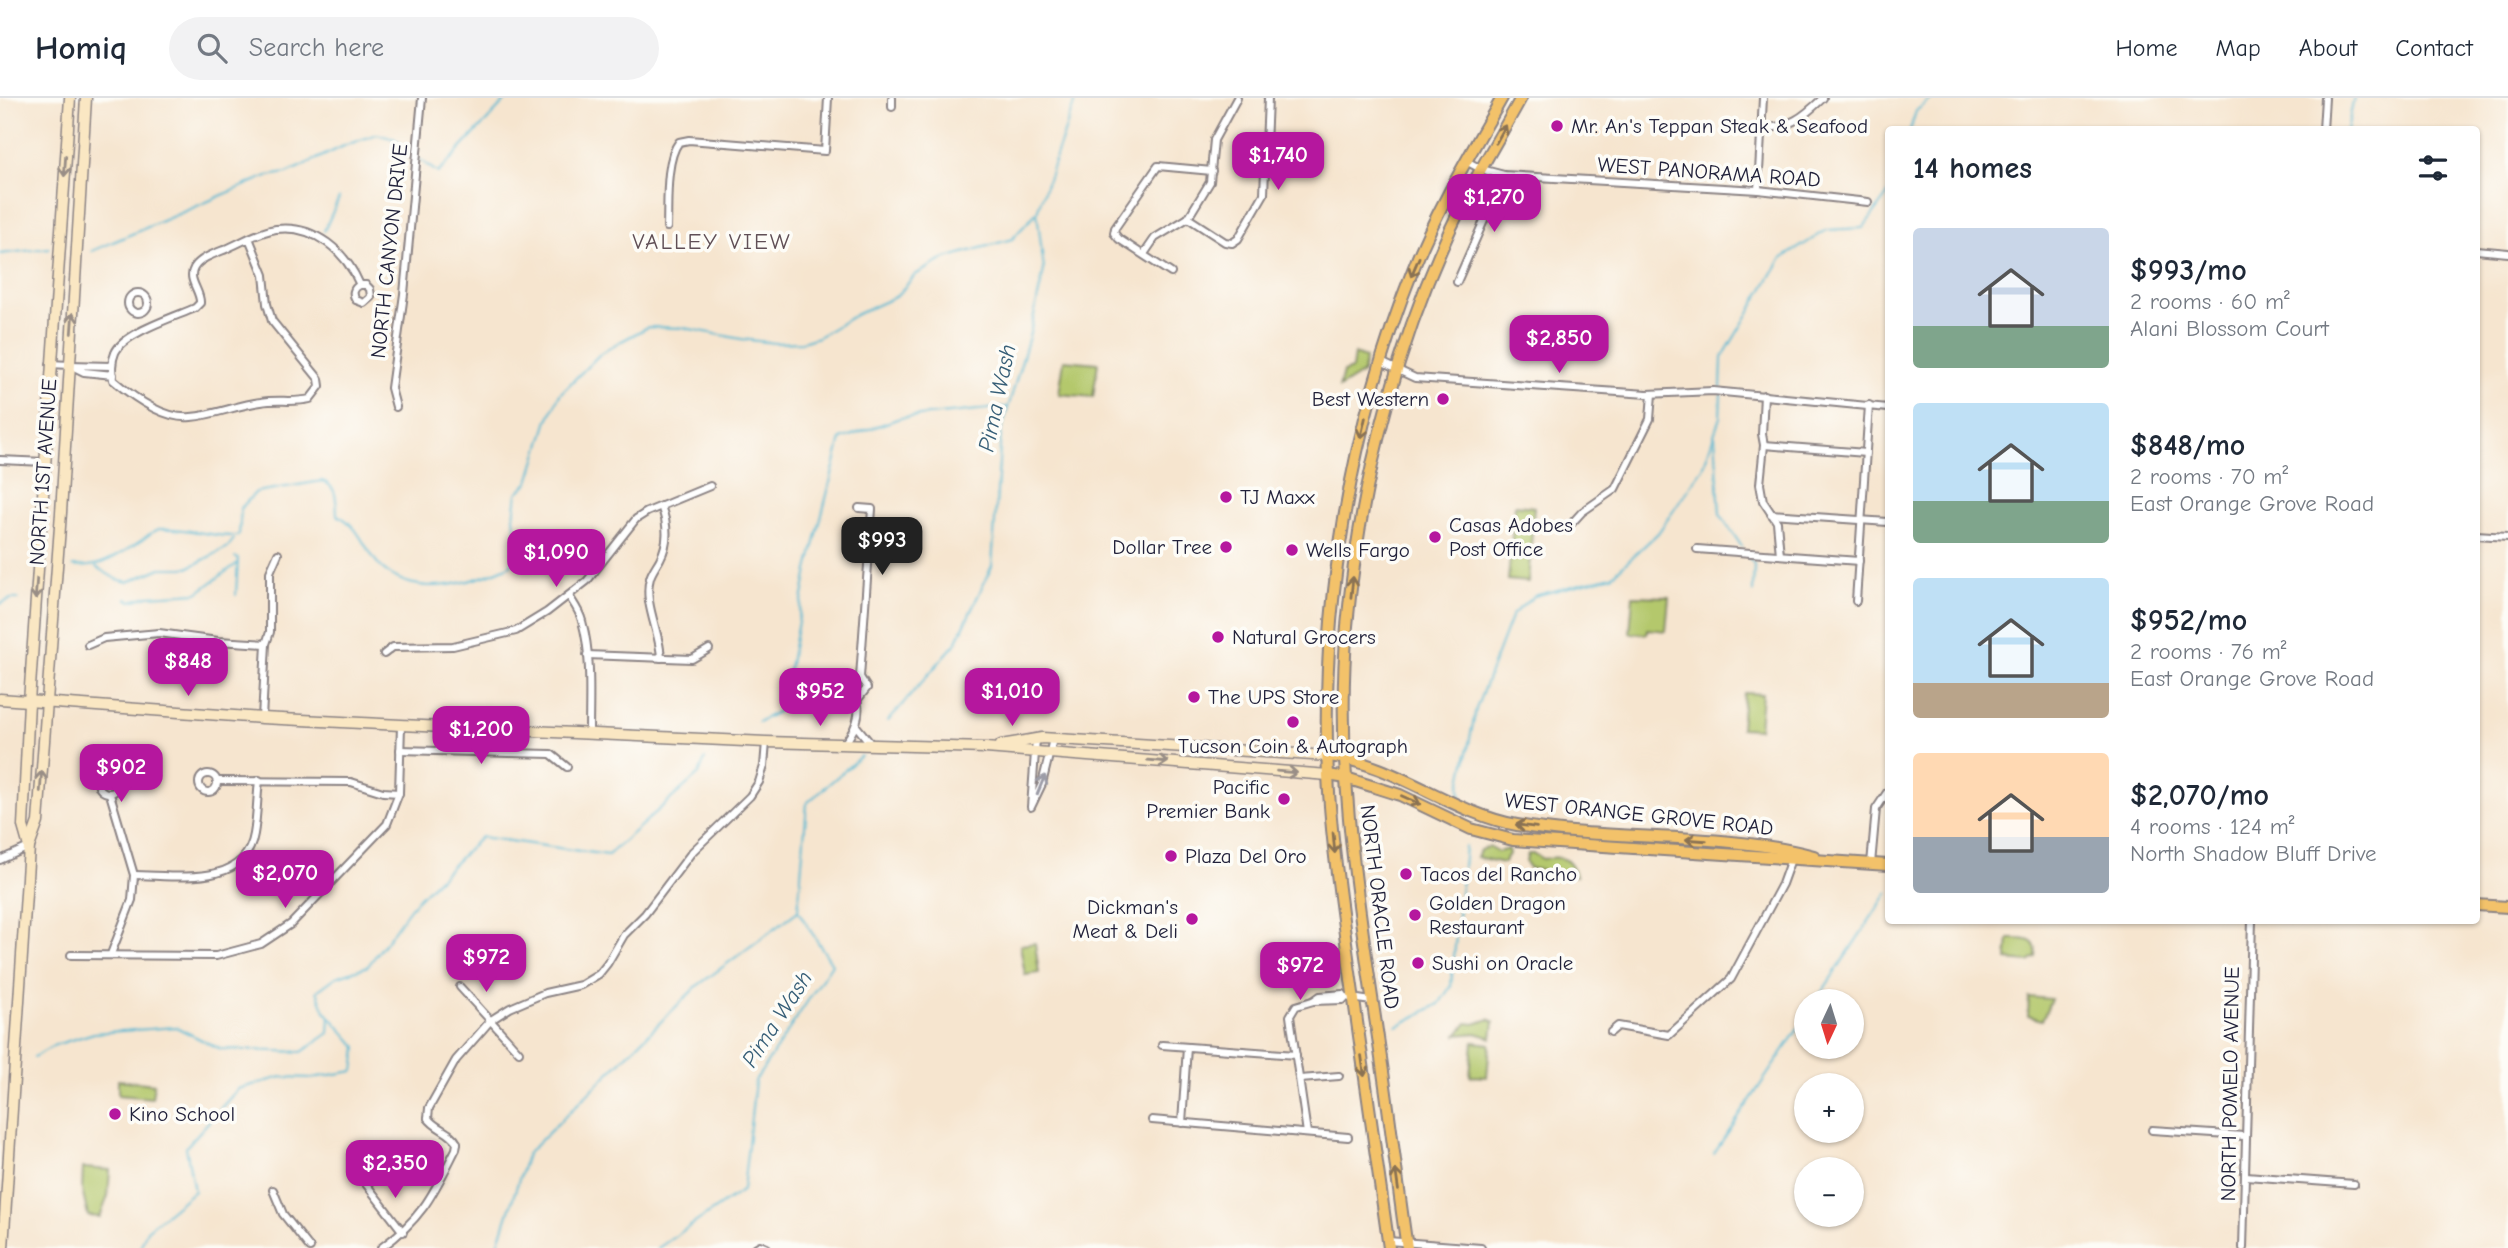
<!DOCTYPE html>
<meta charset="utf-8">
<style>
:root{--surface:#fff;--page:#f2f2f3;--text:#1f2937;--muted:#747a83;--line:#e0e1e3;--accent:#b5179e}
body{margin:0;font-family:"Comic Neue",sans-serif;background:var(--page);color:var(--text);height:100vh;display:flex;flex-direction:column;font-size:26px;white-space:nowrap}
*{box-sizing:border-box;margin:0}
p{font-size:23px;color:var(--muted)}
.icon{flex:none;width:38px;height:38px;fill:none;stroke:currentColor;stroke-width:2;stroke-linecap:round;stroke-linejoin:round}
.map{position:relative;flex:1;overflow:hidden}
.panel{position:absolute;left:1885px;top:28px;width:595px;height:798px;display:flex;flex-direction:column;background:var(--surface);border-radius:7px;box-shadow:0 2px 5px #0004}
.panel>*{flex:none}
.needle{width:46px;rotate:184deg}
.controls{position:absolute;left:1794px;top:891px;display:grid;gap:14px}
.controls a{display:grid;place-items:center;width:70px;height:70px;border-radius:50%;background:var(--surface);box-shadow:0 2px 5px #0004;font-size:35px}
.price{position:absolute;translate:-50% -60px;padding:0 16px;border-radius:14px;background:var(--accent);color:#fff;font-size:23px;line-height:46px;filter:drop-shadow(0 2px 4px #0008)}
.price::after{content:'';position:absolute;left:50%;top:42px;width:21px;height:16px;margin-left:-10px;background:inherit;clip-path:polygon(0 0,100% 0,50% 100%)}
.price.current{background:#222;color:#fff}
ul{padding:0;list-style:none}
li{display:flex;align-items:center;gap:21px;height:175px;padding:0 28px}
li span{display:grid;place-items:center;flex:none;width:196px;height:140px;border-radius:7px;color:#555}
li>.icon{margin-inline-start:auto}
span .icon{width:84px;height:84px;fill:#fffc;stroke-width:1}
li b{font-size:30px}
h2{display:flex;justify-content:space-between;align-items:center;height:84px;padding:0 28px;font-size:30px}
header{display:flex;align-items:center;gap:42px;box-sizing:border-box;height:98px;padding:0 35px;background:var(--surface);border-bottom:2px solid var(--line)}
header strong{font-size:33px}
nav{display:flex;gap:38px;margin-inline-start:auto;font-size:24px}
.search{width:490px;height:63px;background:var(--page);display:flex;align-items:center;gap:18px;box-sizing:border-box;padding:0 24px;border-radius:38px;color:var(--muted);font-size:26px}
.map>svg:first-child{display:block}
.green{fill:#b4c86c;stroke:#6b7554;stroke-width:2}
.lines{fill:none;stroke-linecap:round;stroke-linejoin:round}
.stream{stroke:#53b7d2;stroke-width:2}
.minor-casing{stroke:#8c8485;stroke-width:10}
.secondary-casing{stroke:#8c8485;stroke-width:13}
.primary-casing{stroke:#8c8485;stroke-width:14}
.trunk-casing{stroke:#8c8485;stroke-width:14}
.minor{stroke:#fff;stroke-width:6}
.secondary{stroke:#fae7c3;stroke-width:10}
.primary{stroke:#f3c26a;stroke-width:10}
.trunk{stroke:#f3c26a;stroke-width:10}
.oneway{stroke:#8a7252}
.oneway2{stroke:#998e86}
.oneway3{stroke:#9c9ca7}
.poi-dot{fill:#b5179e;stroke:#fdfcf7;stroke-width:2.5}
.labels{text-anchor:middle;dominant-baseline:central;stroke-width:7;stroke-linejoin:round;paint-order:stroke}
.poi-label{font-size:21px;fill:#22223b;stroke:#fdfcf7;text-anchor:start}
.street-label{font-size:21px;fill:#22223b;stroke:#fdfcf7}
.neighbourhood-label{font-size:23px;letter-spacing:2px;fill:#604f56;stroke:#fdfcf7}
.water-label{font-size:23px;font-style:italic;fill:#365e77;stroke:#fdfcf7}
</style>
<header>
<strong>Homiq</strong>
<div class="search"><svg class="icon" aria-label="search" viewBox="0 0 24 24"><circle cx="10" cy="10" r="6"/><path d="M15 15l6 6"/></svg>Search here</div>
<nav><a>Home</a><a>Map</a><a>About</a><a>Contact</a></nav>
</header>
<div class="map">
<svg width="2508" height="1150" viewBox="0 0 2508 1150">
<rect width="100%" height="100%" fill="#fdfcf7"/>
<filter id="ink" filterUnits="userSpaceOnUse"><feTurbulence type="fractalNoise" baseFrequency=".0143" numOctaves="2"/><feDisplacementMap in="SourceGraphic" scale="14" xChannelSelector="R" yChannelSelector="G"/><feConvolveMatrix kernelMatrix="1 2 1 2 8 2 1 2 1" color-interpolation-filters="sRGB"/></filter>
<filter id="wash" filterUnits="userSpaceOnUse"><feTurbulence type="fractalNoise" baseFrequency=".00686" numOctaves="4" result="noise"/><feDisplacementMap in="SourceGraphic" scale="28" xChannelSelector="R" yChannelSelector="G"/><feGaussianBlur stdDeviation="1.57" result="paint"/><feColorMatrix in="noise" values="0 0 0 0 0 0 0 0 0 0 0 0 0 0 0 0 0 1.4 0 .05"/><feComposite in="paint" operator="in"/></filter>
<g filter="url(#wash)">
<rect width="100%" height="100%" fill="#f6e5cf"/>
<!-- green -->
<g class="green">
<path d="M 1354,256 L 1365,260 L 1363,275 L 1339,290 L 1343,274 L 1352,271 Z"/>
<path d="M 1064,262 L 1098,265 L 1093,299 L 1059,296 Z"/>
<path d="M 1515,407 L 1534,409 L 1528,484 L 1508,482 Z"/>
<path d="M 1633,498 L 1669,499 L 1666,533 L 1648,531 L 1647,536 L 1630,535 Z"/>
<path d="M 1744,595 L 1762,596 L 1759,631 L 1741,630 Z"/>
<path d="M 1489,749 L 1498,754 L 1508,751 L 1509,756 L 1503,765 L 1477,759 L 1480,752 Z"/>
<path d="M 1528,756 L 1534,756 L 1543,761 C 1561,757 1570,760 1576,778 L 1529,770 L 1526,763 Z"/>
<path d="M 2009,841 C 2024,841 2038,839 2036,859 L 2029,864 L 2007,862 Z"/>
<path d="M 1035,845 L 1039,875 L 1025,877 L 1020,847 Z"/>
<path d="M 2029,899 L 2051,901 L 2042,922 L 2028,918 Z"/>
<path d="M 1489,921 L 1494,924 L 1492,940 L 1476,935 L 1457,937 L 1467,925 L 1475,926 Z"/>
<path d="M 1473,944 L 1490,946 L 1487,979 L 1470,978 Z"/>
<path d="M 118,982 L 154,986 L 152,1000 L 118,997 Z"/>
<path d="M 83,1070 L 110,1072 L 108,1098 L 100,1119 L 88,1118 L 82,1092 Z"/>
</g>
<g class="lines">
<!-- stream -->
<g class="stream">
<path d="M 1910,32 L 1916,13 L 1932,0"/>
<path d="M 2347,32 L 2354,0"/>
<path d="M 419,61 L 438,75 L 508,0"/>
<path d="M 324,133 L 339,100"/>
<path d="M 92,153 L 267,78 L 287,75 L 346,47 L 377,36 L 395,41 L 415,57"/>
<path d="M 0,156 L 49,150"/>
<path d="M 1721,290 L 1722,260 L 1781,161 L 1827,132 L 1863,130 L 1888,96"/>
<path d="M 1715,338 L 1720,416 L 1742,449"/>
<path d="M 235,459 L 238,461 L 236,497"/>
<path d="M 1749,460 L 1754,466 L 1753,494"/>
<path d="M 73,468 C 100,472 120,456 142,442 C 147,438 154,432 160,431 C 186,429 211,439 236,438 L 239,437 L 241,410 L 256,394 L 322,383 C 338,388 336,403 337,417 C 360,427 365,454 382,470 C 418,502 473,485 511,467 L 517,448 L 514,419 L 517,395 L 529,384 L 548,322 L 560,296 L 599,257 L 616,246 L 648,229 L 685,230 L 741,241 L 775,245 L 802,244 L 818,239 L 855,217 L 897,198 L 915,177 L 946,160 L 1012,141 L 1037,114"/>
<path d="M 96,469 L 116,481 L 128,484 L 161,470 L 188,470 L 228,449 L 234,441"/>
<path d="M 127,501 L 132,503 L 148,498 L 197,495 L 238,465"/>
<path d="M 0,506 L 11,501 L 18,501"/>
<path d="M 888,623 L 956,545 L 992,468 L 1001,334 L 1030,235 L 1044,172 L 1037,114 L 1076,0"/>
<path d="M 758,624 L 781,612 L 808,472 L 841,341 L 900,320 L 1008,309"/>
<path d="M 1461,701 L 1460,689 L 1476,611 L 1512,517 L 1534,498 L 1612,478 L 1658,435 L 1703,370 L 1720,319 L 1721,296"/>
<path d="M 1816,903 L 1888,794"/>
<path d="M 1397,928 L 1439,906 L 1451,888 L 1465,749"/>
<path d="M 34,959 L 55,947 L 94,935 L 176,929 L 220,951 L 302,954 L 329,935 L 330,919"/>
<path d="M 1714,1056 L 1806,919"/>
<path d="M 140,1150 L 147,1132 L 194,1093 L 186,1049 L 238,991 L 282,979 L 312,980 L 354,973 L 357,949 L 325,913 L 317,893 L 336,879 L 368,868 L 415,804 L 481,739 L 608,757 L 699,676 L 705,661"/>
<path d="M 497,1150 L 527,1056 L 697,888 L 798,813"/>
<path d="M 658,1150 L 743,1092 L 755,983 L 832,866 L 798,813 L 807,705 L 861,658"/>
</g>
</g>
</g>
<g filter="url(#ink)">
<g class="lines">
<!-- minor casing -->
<g class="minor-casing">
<g id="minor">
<path d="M 892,9 L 892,0"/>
<path d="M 1761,31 C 1792,28 1801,21 1823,0"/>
<path d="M 2323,32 L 2325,0"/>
<path d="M 1466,63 L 1481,71 L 1504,77 L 1758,92 L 1868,104"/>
<path d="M 1758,92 L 1763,0"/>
<path d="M 1188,120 L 1225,144 L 1232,145 L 1238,141 L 1264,96 L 1268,0"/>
<path d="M 667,129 C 668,106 665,62 679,44 L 689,42 L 825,53 L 828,0"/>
<path d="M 249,140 L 264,177 L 267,206 L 272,223 L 319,281 L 320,288 L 310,301 C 294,305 277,301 261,304 C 237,307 215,317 191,319 C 164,322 133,299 113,282 C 112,273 111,264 115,255 C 123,235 175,219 195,210 L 200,205 C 201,193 187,182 194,170 C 200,160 216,155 226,151 C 242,144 260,133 276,131 C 315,126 346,154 360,187 L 366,187 L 370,191 L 371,199 L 364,205 L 356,202 C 352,196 353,190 360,187"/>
<path d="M 2476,152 L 2508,155"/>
<path d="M 1144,156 L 1155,140 L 1188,120 L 1210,84 L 1214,42 L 1237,0"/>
<path d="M 1171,175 L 1119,141 L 1114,135 L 1115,130 L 1158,68 L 1212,73"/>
<path d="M 1457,184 L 1504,77"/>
<circle cx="138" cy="205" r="10"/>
<path d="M 1381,264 L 1415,280 L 1647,296 L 1713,293 L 1888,310"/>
<path d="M 50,266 L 70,267"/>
<path d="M 111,268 L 70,267 L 84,274 L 113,277"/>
<path d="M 1764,297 L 1762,336 L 1764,347 L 1760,386 L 1763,403 L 1777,424 L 1780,457"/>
<path d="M 396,309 L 391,290 L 404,196 L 422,0"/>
<path d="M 1764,347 L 1866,355"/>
<path d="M 0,362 L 45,364"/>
<path d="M 661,408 C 668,426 669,444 660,461 C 657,467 652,473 650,480 C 643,506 660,533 661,560"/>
<path d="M 1771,416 L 1888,424"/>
<path d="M 1572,425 L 1582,414 L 1615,391 L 1650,321 L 1652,296"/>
<path d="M 2476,437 L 2508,439"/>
<path d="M 1697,451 L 1859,463"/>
<path d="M 569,498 C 574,506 580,514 582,523 C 592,559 589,599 589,635"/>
<path d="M 1856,503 L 1869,307"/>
<path d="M 88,547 L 104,540 L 159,535 L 218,543 L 266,546"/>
<path d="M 384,556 L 393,549 L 453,548 L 516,533 L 547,514 L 587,483 L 636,421 L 647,414 L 710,388"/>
<path d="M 587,557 L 692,561 L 709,551"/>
<path d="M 859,600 L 867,590 L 860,579 L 872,411 L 859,410"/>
<path d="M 262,620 L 266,546 L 270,534 L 270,474 L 278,456"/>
<path d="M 857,629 L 871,646"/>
<path d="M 1036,641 L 1031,709 L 1042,686 L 1053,641"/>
<path d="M 844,646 C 858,629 864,609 852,589 L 860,579"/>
<path d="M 400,652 L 551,656 L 567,669"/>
<circle cx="109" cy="684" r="11"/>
<circle cx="208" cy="685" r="9"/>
<path d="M 217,683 L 351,684 L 383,694 L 399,695"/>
<path d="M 110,696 L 134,777 L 132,802 L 111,856"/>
<path d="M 0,762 L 29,749"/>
<path d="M 1871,766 L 1876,711 L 1888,693"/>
<path d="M 134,777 C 174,777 245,791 254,736 C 257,719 257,700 259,682"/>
<path d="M 71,857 L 216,858 L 261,846 L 291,826 L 387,726 L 399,695 L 401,627"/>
<path d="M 460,889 L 519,954"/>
<path d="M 1345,899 L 1343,902 L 1313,903 L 1320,898 L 1343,896 L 1345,899 L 1371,903"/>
<path d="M 1611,934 L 1618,928 L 1669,937 L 1731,881 L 1782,786 L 1791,761"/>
<path d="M 1162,947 L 1296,957"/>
<path d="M 1300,981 L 1339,978"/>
<path d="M 428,1020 L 429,1010 L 456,962 L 491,922 L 510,910 L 545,895 L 581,887 L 599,876 L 607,866 L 624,837 L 645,816 L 692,754 L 750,698 L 759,684 L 764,668 L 766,644"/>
<path d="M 428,1020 C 435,1031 451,1033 457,1045"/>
<path d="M 1152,1022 L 1348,1039"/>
<path d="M 1182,1025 L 1187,949"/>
<path d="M 2152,1032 L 2244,1038"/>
<path d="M 1307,1035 L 1290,918 L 1296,908 L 1313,903"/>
<path d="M 2246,1078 L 2354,1086"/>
<path d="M 366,1086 L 403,1134"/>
<path d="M 273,1092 L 283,1116 L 310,1150"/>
<path d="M 1388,1143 L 1481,1150"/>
<path d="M 381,1150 C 423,1120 433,1096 456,1051 L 457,1045"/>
<path d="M 755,1150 L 760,1147 L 767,1150"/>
<path d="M 2243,1150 L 2252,822"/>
</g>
</g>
<!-- secondary casing -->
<g class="secondary-casing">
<g id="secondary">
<path d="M 0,601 L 262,620 L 401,627 L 766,644 L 986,650 L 1328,677"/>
<path d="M 1001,647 L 1042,640 L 1328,658"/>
<path d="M 29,749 L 38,724 L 61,415 L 86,0"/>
<path d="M 3,1150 L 29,749 L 23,728 L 29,604 L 70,0"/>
</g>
</g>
<!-- primary casing -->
<g class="primary-casing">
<g id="primary">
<path d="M 1328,658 C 1393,664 1453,716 1517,727 C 1615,744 1718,733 1814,758"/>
<path d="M 1328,677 L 1346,680 L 1400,697 L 1471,731 L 1513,742 L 1888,767"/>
<path d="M 2476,807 L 2508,809"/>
</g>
</g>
<!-- trunk casing -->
<g class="trunk-casing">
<g id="trunk">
<path d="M 1389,1150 C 1376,1055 1362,961 1349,867 C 1341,804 1331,741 1328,677 C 1320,508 1351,326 1414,169 C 1437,111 1471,55 1502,0"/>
<path d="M 1407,1150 C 1398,1089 1391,1028 1382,967 C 1361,821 1334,676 1347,528 C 1360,383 1400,229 1466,99 C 1483,66 1503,33 1521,0"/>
</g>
</g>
<!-- minor -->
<use href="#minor" class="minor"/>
<!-- secondary -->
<use href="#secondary" class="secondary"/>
<!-- primary -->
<use href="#primary" class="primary"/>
<!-- trunk -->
<use href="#trunk" class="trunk"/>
</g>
<!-- one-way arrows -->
<defs><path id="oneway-shaft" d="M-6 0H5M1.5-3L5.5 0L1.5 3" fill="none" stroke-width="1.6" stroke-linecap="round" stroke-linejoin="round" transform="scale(1.75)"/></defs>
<g class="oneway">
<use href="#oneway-shaft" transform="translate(1501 36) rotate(-61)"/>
<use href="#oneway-shaft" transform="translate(1415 169) rotate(113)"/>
<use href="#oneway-shaft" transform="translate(1363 330) rotate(103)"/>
<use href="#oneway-shaft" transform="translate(1352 489) rotate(-84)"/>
<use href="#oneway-shaft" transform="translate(1411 702) rotate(24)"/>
<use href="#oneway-shaft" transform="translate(1526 728) rotate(-173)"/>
<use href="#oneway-shaft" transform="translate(1696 742) rotate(-176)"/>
<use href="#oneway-shaft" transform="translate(1334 745) rotate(85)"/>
<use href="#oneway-shaft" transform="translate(1363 968) rotate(82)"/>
<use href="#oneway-shaft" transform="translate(1397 1082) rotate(-98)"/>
</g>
<g class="oneway2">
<use href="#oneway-shaft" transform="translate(65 68) rotate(94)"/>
<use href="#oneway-shaft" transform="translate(72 225) rotate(-86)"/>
<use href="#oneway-shaft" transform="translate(36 491) rotate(94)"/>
<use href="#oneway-shaft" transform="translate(1158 663) rotate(5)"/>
<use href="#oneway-shaft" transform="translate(1287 674) rotate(5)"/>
<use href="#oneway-shaft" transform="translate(41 683) rotate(-86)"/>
</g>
<use class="oneway3" href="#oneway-shaft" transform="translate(1041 687) rotate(-68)"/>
</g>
<!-- markers -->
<g class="poi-dot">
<circle cx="1557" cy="28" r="7"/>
<circle cx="1443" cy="301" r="7"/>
<circle cx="1226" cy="399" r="7"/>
<circle cx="1435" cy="439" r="7"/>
<circle cx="1226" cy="449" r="7"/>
<circle cx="1292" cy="452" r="7"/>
<circle cx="1218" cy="539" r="7"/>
<circle cx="1194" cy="599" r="7"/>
<circle cx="1293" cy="624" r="7"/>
<circle cx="1284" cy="701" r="7"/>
<circle cx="1171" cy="758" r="7"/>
<circle cx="1406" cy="776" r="7"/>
<circle cx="1415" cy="817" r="7"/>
<circle cx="1192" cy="821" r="7"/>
<circle cx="1418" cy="865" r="7"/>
<circle cx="115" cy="1016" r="7"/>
</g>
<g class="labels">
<!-- poi labels -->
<g class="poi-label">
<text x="1571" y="28">Mr. An's Teppan Steak &amp; Seafood</text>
<text x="1429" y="301" text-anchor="end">Best Western</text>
<text x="1240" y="399">TJ Maxx</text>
<text x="1449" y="427">Casas Adobes<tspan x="1449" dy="24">Post Office</tspan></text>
<text x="1212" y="449" text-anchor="end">Dollar Tree</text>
<text x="1306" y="452">Wells Fargo</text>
<text x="1232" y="539">Natural Grocers</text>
<text x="1208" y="599">The UPS Store</text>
<text x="1293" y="648" text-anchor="middle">Tucson Coin &amp; Autograph</text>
<text x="1270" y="689" text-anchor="end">Pacific<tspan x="1270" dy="24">Premier Bank</tspan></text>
<text x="1185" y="758">Plaza Del Oro</text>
<text x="1420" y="776">Tacos del Rancho</text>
<text x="1429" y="805">Golden Dragon<tspan x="1429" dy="24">Restaurant</tspan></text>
<text x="1178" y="809" text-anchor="end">Dickman's<tspan x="1178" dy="24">Meat &amp; Deli</tspan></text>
<text x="1432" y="865">Sushi on Oracle</text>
<text x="129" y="1016">Kino School</text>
</g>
<!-- street labels -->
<g class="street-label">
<text transform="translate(1709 74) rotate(4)">WEST PANORAMA ROAD</text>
<text transform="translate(389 153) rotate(-84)">NORTH CANYON DRIVE</text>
<text transform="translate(43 374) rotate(-86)">NORTH 1ST AVENUE</text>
<text transform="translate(1639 716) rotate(6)">WEST ORANGE GROVE ROAD</text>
<text transform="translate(1380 809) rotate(83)">NORTH ORACLE ROAD</text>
<text transform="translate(2230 986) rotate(-89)">NORTH POMELO AVENUE</text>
</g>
<!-- neighbourhood labels -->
<g class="neighbourhood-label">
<text x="712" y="143">VALLEY VIEW</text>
</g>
<!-- water labels -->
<g class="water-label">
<text transform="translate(997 300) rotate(-78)">Pima Wash</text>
<text transform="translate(777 921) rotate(-57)">Pima Wash</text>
</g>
</g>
</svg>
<div class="controls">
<a><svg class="needle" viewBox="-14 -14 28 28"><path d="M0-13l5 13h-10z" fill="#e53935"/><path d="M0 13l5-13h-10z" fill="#747a83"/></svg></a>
<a>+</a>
<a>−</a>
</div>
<b class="price" style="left:1278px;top:94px">$1,740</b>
<b class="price" style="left:1494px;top:136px">$1,270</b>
<b class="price" style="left:1559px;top:277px">$2,850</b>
<b class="price current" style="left:882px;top:479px">$993</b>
<b class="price" style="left:556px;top:491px">$1,090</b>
<b class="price" style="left:188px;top:600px">$848</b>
<b class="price" style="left:820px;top:630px">$952</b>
<b class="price" style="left:1012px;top:630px">$1,010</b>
<b class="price" style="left:481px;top:668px">$1,200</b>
<b class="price" style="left:121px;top:706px">$902</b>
<b class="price" style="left:285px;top:812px">$2,070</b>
<b class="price" style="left:486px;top:896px">$972</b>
<b class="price" style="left:1300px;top:904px">$972</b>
<b class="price" style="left:395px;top:1102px">$2,350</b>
<section class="panel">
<h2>14 homes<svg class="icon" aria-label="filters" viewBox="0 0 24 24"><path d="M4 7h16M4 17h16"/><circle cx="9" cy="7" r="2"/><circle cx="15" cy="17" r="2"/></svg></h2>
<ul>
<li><span style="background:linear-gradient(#c9d6e8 70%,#7fa58c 0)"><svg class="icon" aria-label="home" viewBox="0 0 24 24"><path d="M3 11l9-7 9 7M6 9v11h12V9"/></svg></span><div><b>$993/mo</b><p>2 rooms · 60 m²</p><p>Alani Blossom Court</p></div></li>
<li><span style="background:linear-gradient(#bfe0f5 70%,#7fa58c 0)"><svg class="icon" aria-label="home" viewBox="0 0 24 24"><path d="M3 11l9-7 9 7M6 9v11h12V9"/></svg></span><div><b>$848/mo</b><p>2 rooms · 70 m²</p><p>East Orange Grove Road</p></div></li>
<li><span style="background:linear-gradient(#bfe0f5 75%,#b9a48a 0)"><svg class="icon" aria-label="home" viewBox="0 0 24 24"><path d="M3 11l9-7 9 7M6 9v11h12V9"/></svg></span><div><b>$952/mo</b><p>2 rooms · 76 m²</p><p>East Orange Grove Road</p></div></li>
<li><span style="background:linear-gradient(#ffd9b3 60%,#9aa5b1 0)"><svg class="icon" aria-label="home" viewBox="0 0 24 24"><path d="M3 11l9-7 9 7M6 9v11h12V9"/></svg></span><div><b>$2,070/mo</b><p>4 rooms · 124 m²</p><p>North Shadow Bluff Drive</p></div></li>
</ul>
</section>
</div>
